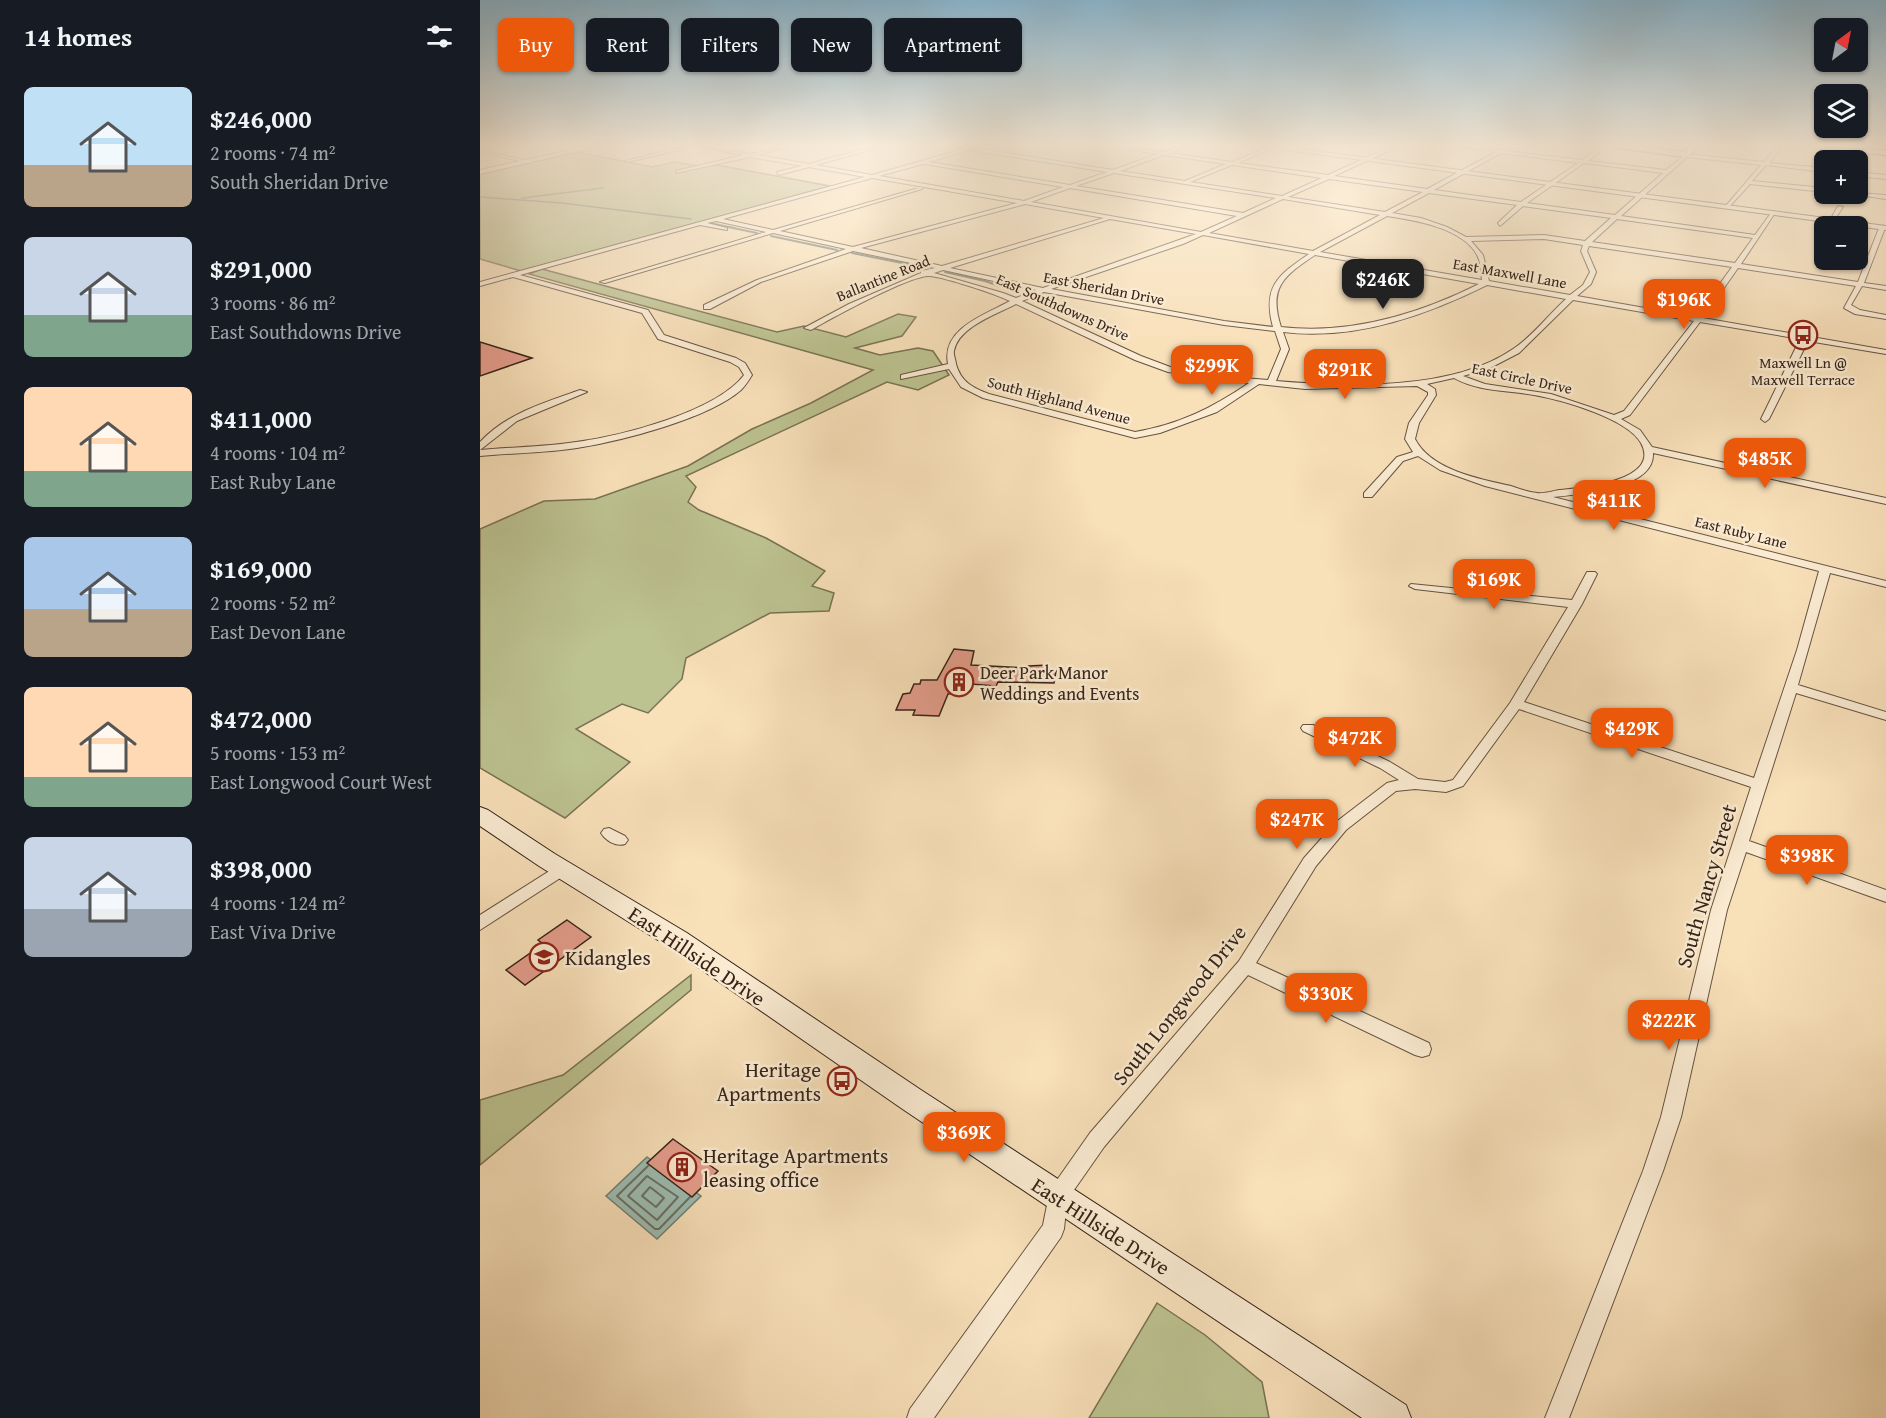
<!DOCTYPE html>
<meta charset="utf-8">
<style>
:root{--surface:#171b24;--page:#242831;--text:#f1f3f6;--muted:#9ea1a6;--accent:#ea580c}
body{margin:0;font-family:"Gentium Book Plus",serif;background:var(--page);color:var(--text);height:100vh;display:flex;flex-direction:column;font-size:22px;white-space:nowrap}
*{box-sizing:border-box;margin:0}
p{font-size:20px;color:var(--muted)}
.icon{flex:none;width:33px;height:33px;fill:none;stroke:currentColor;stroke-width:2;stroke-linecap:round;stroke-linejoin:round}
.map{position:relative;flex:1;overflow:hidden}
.sheet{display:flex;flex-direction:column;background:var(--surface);width:480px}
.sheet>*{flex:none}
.hud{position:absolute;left:18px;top:18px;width:570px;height:54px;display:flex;gap:12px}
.needle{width:39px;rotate:32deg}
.buttons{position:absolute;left:1334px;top:18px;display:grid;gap:12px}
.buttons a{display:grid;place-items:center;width:54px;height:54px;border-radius:9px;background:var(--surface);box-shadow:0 2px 4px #0004;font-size:30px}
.price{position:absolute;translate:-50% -51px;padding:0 14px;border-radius:12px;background:var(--accent);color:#fff;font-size:20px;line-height:39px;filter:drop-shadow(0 2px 3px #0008)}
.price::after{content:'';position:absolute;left:50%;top:36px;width:18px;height:14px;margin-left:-9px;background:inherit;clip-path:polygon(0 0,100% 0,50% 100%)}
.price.selected{background:#222;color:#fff}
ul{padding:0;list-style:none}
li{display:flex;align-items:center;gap:18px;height:150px;padding:0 24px}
li span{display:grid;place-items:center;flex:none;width:168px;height:120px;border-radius:9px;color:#555}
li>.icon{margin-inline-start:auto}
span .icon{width:72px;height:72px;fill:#fffc;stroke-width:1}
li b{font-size:26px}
h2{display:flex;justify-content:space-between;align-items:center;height:72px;padding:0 24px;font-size:26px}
.pill{padding:0 21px;border-radius:9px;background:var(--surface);box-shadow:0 2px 4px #0004;font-size:21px;line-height:54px}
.pill.selected{background:var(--accent);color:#fff}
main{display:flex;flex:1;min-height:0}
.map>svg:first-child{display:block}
.green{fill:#bcc290;stroke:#797254;stroke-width:1.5}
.water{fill:#9dbdb2;stroke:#747f74;stroke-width:1.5}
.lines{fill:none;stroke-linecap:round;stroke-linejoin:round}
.shore{stroke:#6a7065;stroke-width:2}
.stream-far1{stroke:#747f74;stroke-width:1.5}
.stream{stroke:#747f74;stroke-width:2}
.building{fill:#e59e8d;stroke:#362318;stroke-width:1.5}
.minor-casing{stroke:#665240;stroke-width:2}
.tertiary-casing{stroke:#665240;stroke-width:2}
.secondary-casing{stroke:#362318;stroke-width:2}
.primary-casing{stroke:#362318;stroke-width:3}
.minor{fill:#faebd2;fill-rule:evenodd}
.tertiary{fill:#faebd2;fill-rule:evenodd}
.secondary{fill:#faebd2;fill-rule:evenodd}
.primary{fill:#f8e0b9;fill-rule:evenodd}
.labels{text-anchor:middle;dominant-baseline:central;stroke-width:5;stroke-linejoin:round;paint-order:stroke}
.far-street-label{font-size:15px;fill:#362318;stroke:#faebd2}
.far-poi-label{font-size:15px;fill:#362318;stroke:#faebd2}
.poi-label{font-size:18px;fill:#362318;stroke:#faebd2;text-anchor:start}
.near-street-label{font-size:21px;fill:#362318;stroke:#faebd2}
.near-poi-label{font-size:21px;fill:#362318;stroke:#faebd2;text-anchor:start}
</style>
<main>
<section class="sheet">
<h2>14 homes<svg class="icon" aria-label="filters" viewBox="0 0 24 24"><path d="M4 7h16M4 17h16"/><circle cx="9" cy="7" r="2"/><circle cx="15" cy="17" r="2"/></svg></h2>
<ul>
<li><span style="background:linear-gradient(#bfe0f5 65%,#b9a48a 0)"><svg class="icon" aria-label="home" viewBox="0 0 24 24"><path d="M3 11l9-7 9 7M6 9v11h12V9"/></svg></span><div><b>$246,000</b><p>2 rooms · 74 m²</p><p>South Sheridan Drive</p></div></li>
<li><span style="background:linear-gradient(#c9d6e8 65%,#7fa58c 0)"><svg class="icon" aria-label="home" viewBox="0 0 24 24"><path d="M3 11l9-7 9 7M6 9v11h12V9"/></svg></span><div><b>$291,000</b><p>3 rooms · 86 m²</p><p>East Southdowns Drive</p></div></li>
<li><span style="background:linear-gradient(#ffd9b3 70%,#7fa58c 0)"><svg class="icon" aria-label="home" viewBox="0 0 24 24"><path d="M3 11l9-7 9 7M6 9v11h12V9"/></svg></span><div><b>$411,000</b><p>4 rooms · 104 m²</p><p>East Ruby Lane</p></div></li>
<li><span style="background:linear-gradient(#a9c7e8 60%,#b9a48a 0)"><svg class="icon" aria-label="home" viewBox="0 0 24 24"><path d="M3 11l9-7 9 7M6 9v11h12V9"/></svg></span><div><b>$169,000</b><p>2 rooms · 52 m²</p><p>East Devon Lane</p></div></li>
<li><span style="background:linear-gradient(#ffd9b3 75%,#7fa58c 0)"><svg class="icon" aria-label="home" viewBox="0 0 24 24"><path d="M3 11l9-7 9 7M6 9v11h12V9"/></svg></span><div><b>$472,000</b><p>5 rooms · 153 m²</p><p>East Longwood Court West</p></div></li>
<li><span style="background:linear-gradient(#c9d6e8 60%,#9aa5b1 0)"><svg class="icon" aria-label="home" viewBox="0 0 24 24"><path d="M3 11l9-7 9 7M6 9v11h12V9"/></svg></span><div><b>$398,000</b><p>4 rooms · 124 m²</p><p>East Viva Drive</p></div></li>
</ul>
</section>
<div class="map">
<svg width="1406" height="1418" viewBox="0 0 1406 1418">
<rect width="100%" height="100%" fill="#f8e0b9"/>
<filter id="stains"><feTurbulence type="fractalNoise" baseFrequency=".00333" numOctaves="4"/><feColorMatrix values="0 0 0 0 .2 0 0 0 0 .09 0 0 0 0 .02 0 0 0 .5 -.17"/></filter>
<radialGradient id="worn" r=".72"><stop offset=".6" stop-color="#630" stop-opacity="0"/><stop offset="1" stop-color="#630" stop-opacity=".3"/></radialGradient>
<!-- green -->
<g class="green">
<path d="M 98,152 L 172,167 L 195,162 L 218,166 L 237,165 L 350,186 L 41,271 L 0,259 L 0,173 Z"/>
<path d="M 62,269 L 297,332 L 324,326 L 366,337 L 418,314 L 436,317 L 422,336 L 375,348 L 400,355 L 438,348 L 453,351 L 469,375 L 438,390 L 407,382 L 206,476 L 216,487 L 208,502 L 219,510 L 286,538 L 345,571 L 332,586 L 354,593 L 349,611 L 290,613 L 206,658 L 202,679 L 168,713 L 142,704 L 96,729 L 150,762 L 85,818 L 0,768 L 0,529 L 64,501 L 115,499 L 208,466 L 272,429 L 331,403 L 393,370 L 49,274 Z"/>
<path d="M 211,975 L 211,990 L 0,1165 L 0,1100 L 83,1075 Z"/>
<path d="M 677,1303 L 725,1335 L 782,1382 L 789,1418 L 609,1418 Z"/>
</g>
<!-- water -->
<path class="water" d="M 167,1157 L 221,1196 L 177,1239 L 126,1196 Z"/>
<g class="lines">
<!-- shore -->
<g class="shore">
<path d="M 168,1166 L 137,1196 L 175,1229 L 179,1229 L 210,1197"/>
<path d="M 167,1176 L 198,1197 L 177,1220 L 148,1196 Z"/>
<path d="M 170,1187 L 184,1198 L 176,1207 L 162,1196 Z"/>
</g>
<!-- stream-far1 -->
<g class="stream-far1">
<path d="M 0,197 L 82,203 L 211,219"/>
<path d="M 42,198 L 123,188"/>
<path d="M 231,223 L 255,228"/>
</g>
<!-- stream -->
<g class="stream">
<path d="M 248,227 L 277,233"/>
<path d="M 291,236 L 357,250"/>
<path d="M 372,253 L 447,268"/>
<path d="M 465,272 L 505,281 L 537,292"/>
</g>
</g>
<!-- building -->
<g class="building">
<path d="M 0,342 L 52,358 L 0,376 Z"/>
<path d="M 474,649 L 494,651 L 491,665 L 547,668 L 548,666 L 568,665 L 567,670 L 576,671 L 574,683 L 518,682 L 516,686 L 479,683 L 476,693 L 468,694 L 459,716 L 433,715 L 435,710 L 416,710 L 423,694 L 430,693 L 434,684 L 440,684 L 441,680 L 457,680 Z"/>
<path d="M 87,920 L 111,937 L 45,985 L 26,970 L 63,944 L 58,940 Z"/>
<path d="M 193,1139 L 238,1171 L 212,1197 L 167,1163 Z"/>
</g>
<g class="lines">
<!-- minor casing -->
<g class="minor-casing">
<g id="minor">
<path d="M 202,147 L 213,147 L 147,162 L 145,161 Z"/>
<path d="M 221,147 L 270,154 L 307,147 L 277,155 L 329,164 L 392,147 L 401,147 L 336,165 L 392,175 L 484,149 L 476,147 L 490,147 L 633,170 L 677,154 L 633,147 L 683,152 L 697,147 L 705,147 L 690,153 L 752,162 L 789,147 L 796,147 L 758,163 L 848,175 L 910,147 L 917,147 L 854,176 L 947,189 L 1016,152 L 982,147 L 1020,150 L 1031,147 L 1026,151 L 1102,160 L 1120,147 L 1126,147 L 1108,161 L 1186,170 L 1206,154 L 1284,162 L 1297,147 L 1302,147 L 1289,163 L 1344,168 L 1344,172 L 1286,165 L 1272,181 L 1344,188 L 1344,192 L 1270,184 L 1248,208 L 1244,208 L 1281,165 L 1207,157 L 1141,216 L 1275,235 L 1291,213 L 1295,213 L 1261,264 L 1378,282 L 1399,228 L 1402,226 L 1405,228 L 1384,283 L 1406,286 L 1406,290 L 1382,286 L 1371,305 L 1380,310 L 1406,315 L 1406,319 L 1375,314 L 1364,308 L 1376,286 L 1258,268 L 1223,318 L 1406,350 L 1406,354 L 1328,341 L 1289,419 L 1285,422 L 1281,419 L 1320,339 L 1220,322 L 1150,415 L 1141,419 L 1160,430 L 1172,447 L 1406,498 L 1406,504 L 1173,453 C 1175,490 1098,494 1073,497 L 1406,581 L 1406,587 L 1350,573 L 1318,685 L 1406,712 L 1406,720 L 1316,693 L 1269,841 L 1406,890 L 1406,902 L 1266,852 L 1247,910 L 1201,1117 L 1183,1171 L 1089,1418 L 1065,1418 L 1163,1171 L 1181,1117 L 1231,910 L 1271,787 L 1039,709 L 983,786 L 966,792 L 935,789 L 916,791 L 866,830 L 836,866 L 776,963 L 949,1043 L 951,1049 L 949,1055 L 942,1057 L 935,1055 L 768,975 L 624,1147 L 587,1200 L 584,1229 L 581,1237 L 454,1418 L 427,1418 L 430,1409 L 563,1225 L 570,1190 L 610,1133 L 759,961 L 824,858 L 856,822 L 907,783 L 919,780 L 900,768 L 823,731 L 821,728 L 823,725 L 833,725 L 910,762 L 938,779 L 965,782 L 973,780 L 1030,703 L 1088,607 L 935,589 L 929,586 L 931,584 L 1092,600 L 1107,572 L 1115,572 L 1117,574 L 1102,604 L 1044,702 L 1274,778 L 1317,650 L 1339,571 L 1005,486 L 960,470 L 938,456 L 923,461 L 892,497 L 884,497 L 884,493 L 917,457 L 933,452 L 925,439 L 929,423 L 948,395 L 948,392 L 937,386 L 825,389 L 779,384 L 737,412 L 680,433 L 655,438 L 503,398 L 481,387 L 469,369 L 421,379 L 421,375 L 468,364 C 461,329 504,315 530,301 C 513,293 467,278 450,276 C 432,274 350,319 331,330 L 324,328 L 369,304 L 441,273 L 441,271 L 455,268 L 373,251 L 281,282 L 230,309 L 224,309 L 224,305 L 277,280 L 366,249 L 293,233 L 125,283 L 120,282 L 286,232 L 236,221 L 227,223 L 247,228 L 247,230 L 220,225 L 40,275 L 168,310 L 184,335 L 256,358 L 265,363 L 272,375 C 269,380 265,386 261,390 C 228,419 141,441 97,448 C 65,453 32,453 0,456 L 0,450 C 32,447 64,447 96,442 C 141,436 236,412 264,375 L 259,367 L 250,362 L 178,339 L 162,313 L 33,277 L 0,286 L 0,282 L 385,177 L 329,167 L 299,175 L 297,172 L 322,166 L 270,157 L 196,173 L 196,171 L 263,155 ZM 489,150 L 627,172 L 590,185 L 449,162 ZM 1021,153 L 1098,163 L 1041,202 L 954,190 ZM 684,155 L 746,164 L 705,181 L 640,171 ZM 1104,163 L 1183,173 L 1135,215 L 1047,203 ZM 443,164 L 445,164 L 583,187 L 544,201 L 399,176 ZM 752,165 L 842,178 L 802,196 L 710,182 ZM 634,173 L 796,198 L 763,213 L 596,186 ZM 392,178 L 537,203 L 373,247 L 300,231 L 442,189 L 442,187 L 293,230 L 243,219 ZM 849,179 L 943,192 L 905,212 L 808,197 ZM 590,188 L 757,216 L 721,232 L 551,202 ZM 949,193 L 1037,205 L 1018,223 L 1020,226 L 1043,206 L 1131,218 L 1105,241 L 1064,235 L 986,237 L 967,227 L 941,218 L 912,213 ZM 803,199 L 900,215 L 833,251 L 729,233 ZM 545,204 L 624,218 L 462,266 L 381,248 ZM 907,216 C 934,220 985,228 998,257 C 1001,264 1001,272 1002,280 L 840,252 ZM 630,219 L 716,234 L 563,288 L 470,268 ZM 1137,219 L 1273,238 L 1255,263 L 1112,242 ZM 723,235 L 829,254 C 798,275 782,287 793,327 L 744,321 L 571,289 L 703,244 ZM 1064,239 L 1103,245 L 1101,251 L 1110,272 L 1103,285 L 1090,295 L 1009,281 L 1003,255 L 991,241 ZM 1109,246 L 1252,267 L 1216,317 L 1097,296 L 1111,284 L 1116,272 L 1107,251 ZM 835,255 L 999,284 C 939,314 870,335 801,327 C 788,287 804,276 835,255 ZM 463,270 L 556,290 L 536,298 L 523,293 L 454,273 ZM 1007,285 L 1086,299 C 1068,315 1053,336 1033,349 C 972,391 867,387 796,381 L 809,349 L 803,332 C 873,341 945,316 1007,285 ZM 564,292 L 744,325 L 795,331 L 801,349 L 788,380 L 739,376 L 693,368 L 661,356 L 542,301 ZM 1093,300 L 1214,321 L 1144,411 L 1134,415 L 1071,394 L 1005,384 L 983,376 L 1010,368 L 1039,353 ZM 536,304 L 655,360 L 688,372 L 769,383 C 732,408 700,424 655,432 L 509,394 C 493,388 481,382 476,364 C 476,361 473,354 474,351 C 478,327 517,314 536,304 ZM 974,378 C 999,392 1027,390 1054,395 C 1082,400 1147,418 1161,443 C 1182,481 1100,488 1079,490 C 1073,491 1063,494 1057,493 C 1049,492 1039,489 1031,486 C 999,479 951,470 935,439 L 939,423 L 956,395 L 955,389 L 947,384 Z"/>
<path d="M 0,150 L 49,161 L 51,162 L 49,163 L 0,152 Z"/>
<path d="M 1383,150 L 1387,151 L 1377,164 L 1376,160 Z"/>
<path d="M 1377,172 L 1406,175 L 1406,179 L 1377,176 Z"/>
<path d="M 1377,193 L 1406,195 L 1406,199 L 1372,194 Z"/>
<path d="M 1358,206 L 1363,207 L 1353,222 L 1349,222 Z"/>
<path d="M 100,390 L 107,392 L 37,421 L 0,450 L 0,442 C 27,413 64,403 100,390 Z"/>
<path d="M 129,828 L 145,836 L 148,840 L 145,844 C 136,847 126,841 121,833 L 124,829 Z"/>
<path d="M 82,863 L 88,865 L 90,869 L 88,873 L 0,930 L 0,915 Z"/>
</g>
</g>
<!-- tertiary casing -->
<g class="tertiary-casing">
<g id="tertiary">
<path d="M 103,147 L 117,147 L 0,174 L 0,170 Z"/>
<path d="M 784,147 L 805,147 L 1406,226 L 1406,230 Z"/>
</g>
</g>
<!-- secondary casing -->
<g class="secondary-casing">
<path id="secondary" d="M 0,807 L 8,810 L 75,854 L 207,933 L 441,1090 L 926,1405 L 931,1418 L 882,1418 L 421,1108 L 189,947 L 59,866 L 0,826 Z"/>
</g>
<!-- primary casing -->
<g class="primary-casing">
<g id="primary">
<path d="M 1133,147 L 1161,147 L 1204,152 L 1210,147 L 1219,147 L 1206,157 Z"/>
<path d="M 1346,147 L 1406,151 L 1406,155 L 1350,149 Z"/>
</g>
</g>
<!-- minor -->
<use href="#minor" class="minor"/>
<!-- tertiary -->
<use href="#tertiary" class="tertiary"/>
<!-- secondary -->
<use href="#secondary" class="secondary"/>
<!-- primary -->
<use href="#primary" class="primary"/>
</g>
<!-- sky -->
<linearGradient id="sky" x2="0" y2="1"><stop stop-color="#8ab8d2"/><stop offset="0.42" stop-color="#fcf1e0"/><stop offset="1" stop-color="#fcf1e0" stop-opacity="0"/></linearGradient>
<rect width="1406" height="346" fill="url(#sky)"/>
<!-- icons -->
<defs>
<g id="bus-ring" transform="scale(1.5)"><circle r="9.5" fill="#faebd2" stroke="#8f2418" stroke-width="1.5"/><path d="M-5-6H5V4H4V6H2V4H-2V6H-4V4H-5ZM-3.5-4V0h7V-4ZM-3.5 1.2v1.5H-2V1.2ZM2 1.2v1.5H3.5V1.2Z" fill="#8f2418"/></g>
<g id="building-ring" transform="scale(1.5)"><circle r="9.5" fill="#faebd2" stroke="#8f2418" stroke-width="1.5"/><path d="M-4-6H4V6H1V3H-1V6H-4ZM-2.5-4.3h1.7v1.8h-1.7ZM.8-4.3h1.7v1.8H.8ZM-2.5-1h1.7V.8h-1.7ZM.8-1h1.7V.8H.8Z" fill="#8f2418"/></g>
<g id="school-ring" transform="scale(1.5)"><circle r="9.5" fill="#faebd2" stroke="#8f2418" stroke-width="1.5"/><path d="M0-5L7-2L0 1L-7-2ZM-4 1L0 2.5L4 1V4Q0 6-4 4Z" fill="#8f2418"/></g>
</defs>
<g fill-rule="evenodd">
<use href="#bus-ring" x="1323" y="335"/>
<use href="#building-ring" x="479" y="682"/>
<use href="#school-ring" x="64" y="957"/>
<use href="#bus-ring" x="362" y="1081"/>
<use href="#building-ring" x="202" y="1167"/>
</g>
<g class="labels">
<!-- far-street labels -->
<g class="far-street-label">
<text transform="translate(1030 273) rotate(10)">East Maxwell Lane</text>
<text transform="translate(403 278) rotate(-22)">Ballantine Road</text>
<text transform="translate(624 288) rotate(11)">East Sheridan Drive</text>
<text transform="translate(583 307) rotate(24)">East Southdowns Drive</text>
<text transform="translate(1042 378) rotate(12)">East Circle Drive</text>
<text transform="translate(579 400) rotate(15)">South Highland Avenue</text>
<text transform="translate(1261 532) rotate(14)">East Ruby Lane</text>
</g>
<!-- far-poi labels -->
<g class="far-poi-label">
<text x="1323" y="362">Maxwell Ln @<tspan x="1323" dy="17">Maxwell Terrace</tspan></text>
</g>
<!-- poi labels -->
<g class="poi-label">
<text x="500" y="672">Deer Park Manor<tspan x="500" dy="21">Weddings and Events</tspan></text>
</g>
<!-- near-street labels -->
<g class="near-street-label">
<text transform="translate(1226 886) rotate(-74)">South Nancy Street</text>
<text transform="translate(217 956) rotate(34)">East Hillside Drive</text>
<text transform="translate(699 1005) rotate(-51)">South Longwood Drive</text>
<text transform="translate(621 1226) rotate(33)">East Hillside Drive</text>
</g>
<!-- near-poi labels -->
<g class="near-poi-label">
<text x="85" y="957">Kidangles</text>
<text x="341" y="1069" text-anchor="end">Heritage<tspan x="341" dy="24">Apartments</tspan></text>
<text x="223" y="1155">Heritage Apartments<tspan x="223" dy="24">leasing office</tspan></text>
</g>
</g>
<rect width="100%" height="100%" filter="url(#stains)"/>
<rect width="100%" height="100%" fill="url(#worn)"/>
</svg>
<div class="buttons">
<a><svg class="needle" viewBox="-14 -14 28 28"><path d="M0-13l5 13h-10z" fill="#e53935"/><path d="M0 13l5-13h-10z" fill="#9ea1a6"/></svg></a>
<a><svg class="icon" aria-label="layers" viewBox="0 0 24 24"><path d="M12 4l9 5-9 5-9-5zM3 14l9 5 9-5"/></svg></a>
<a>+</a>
<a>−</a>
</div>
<b class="price selected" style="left:903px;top:310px">$246K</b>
<b class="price" style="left:1204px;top:330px">$196K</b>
<b class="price" style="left:732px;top:396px">$299K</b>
<b class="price" style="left:865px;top:400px">$291K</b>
<b class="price" style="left:1285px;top:489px">$485K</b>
<b class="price" style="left:1134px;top:531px">$411K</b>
<b class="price" style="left:1014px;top:610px">$169K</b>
<b class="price" style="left:1152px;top:759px">$429K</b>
<b class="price" style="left:875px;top:768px">$472K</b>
<b class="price" style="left:817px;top:850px">$247K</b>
<b class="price" style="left:1327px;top:886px">$398K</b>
<b class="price" style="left:846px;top:1024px">$330K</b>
<b class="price" style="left:1189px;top:1051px">$222K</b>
<b class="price" style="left:484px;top:1163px">$369K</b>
<div class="hud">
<a class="pill selected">Buy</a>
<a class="pill">Rent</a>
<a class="pill">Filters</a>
<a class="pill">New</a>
<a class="pill">Apartment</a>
</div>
</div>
</main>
